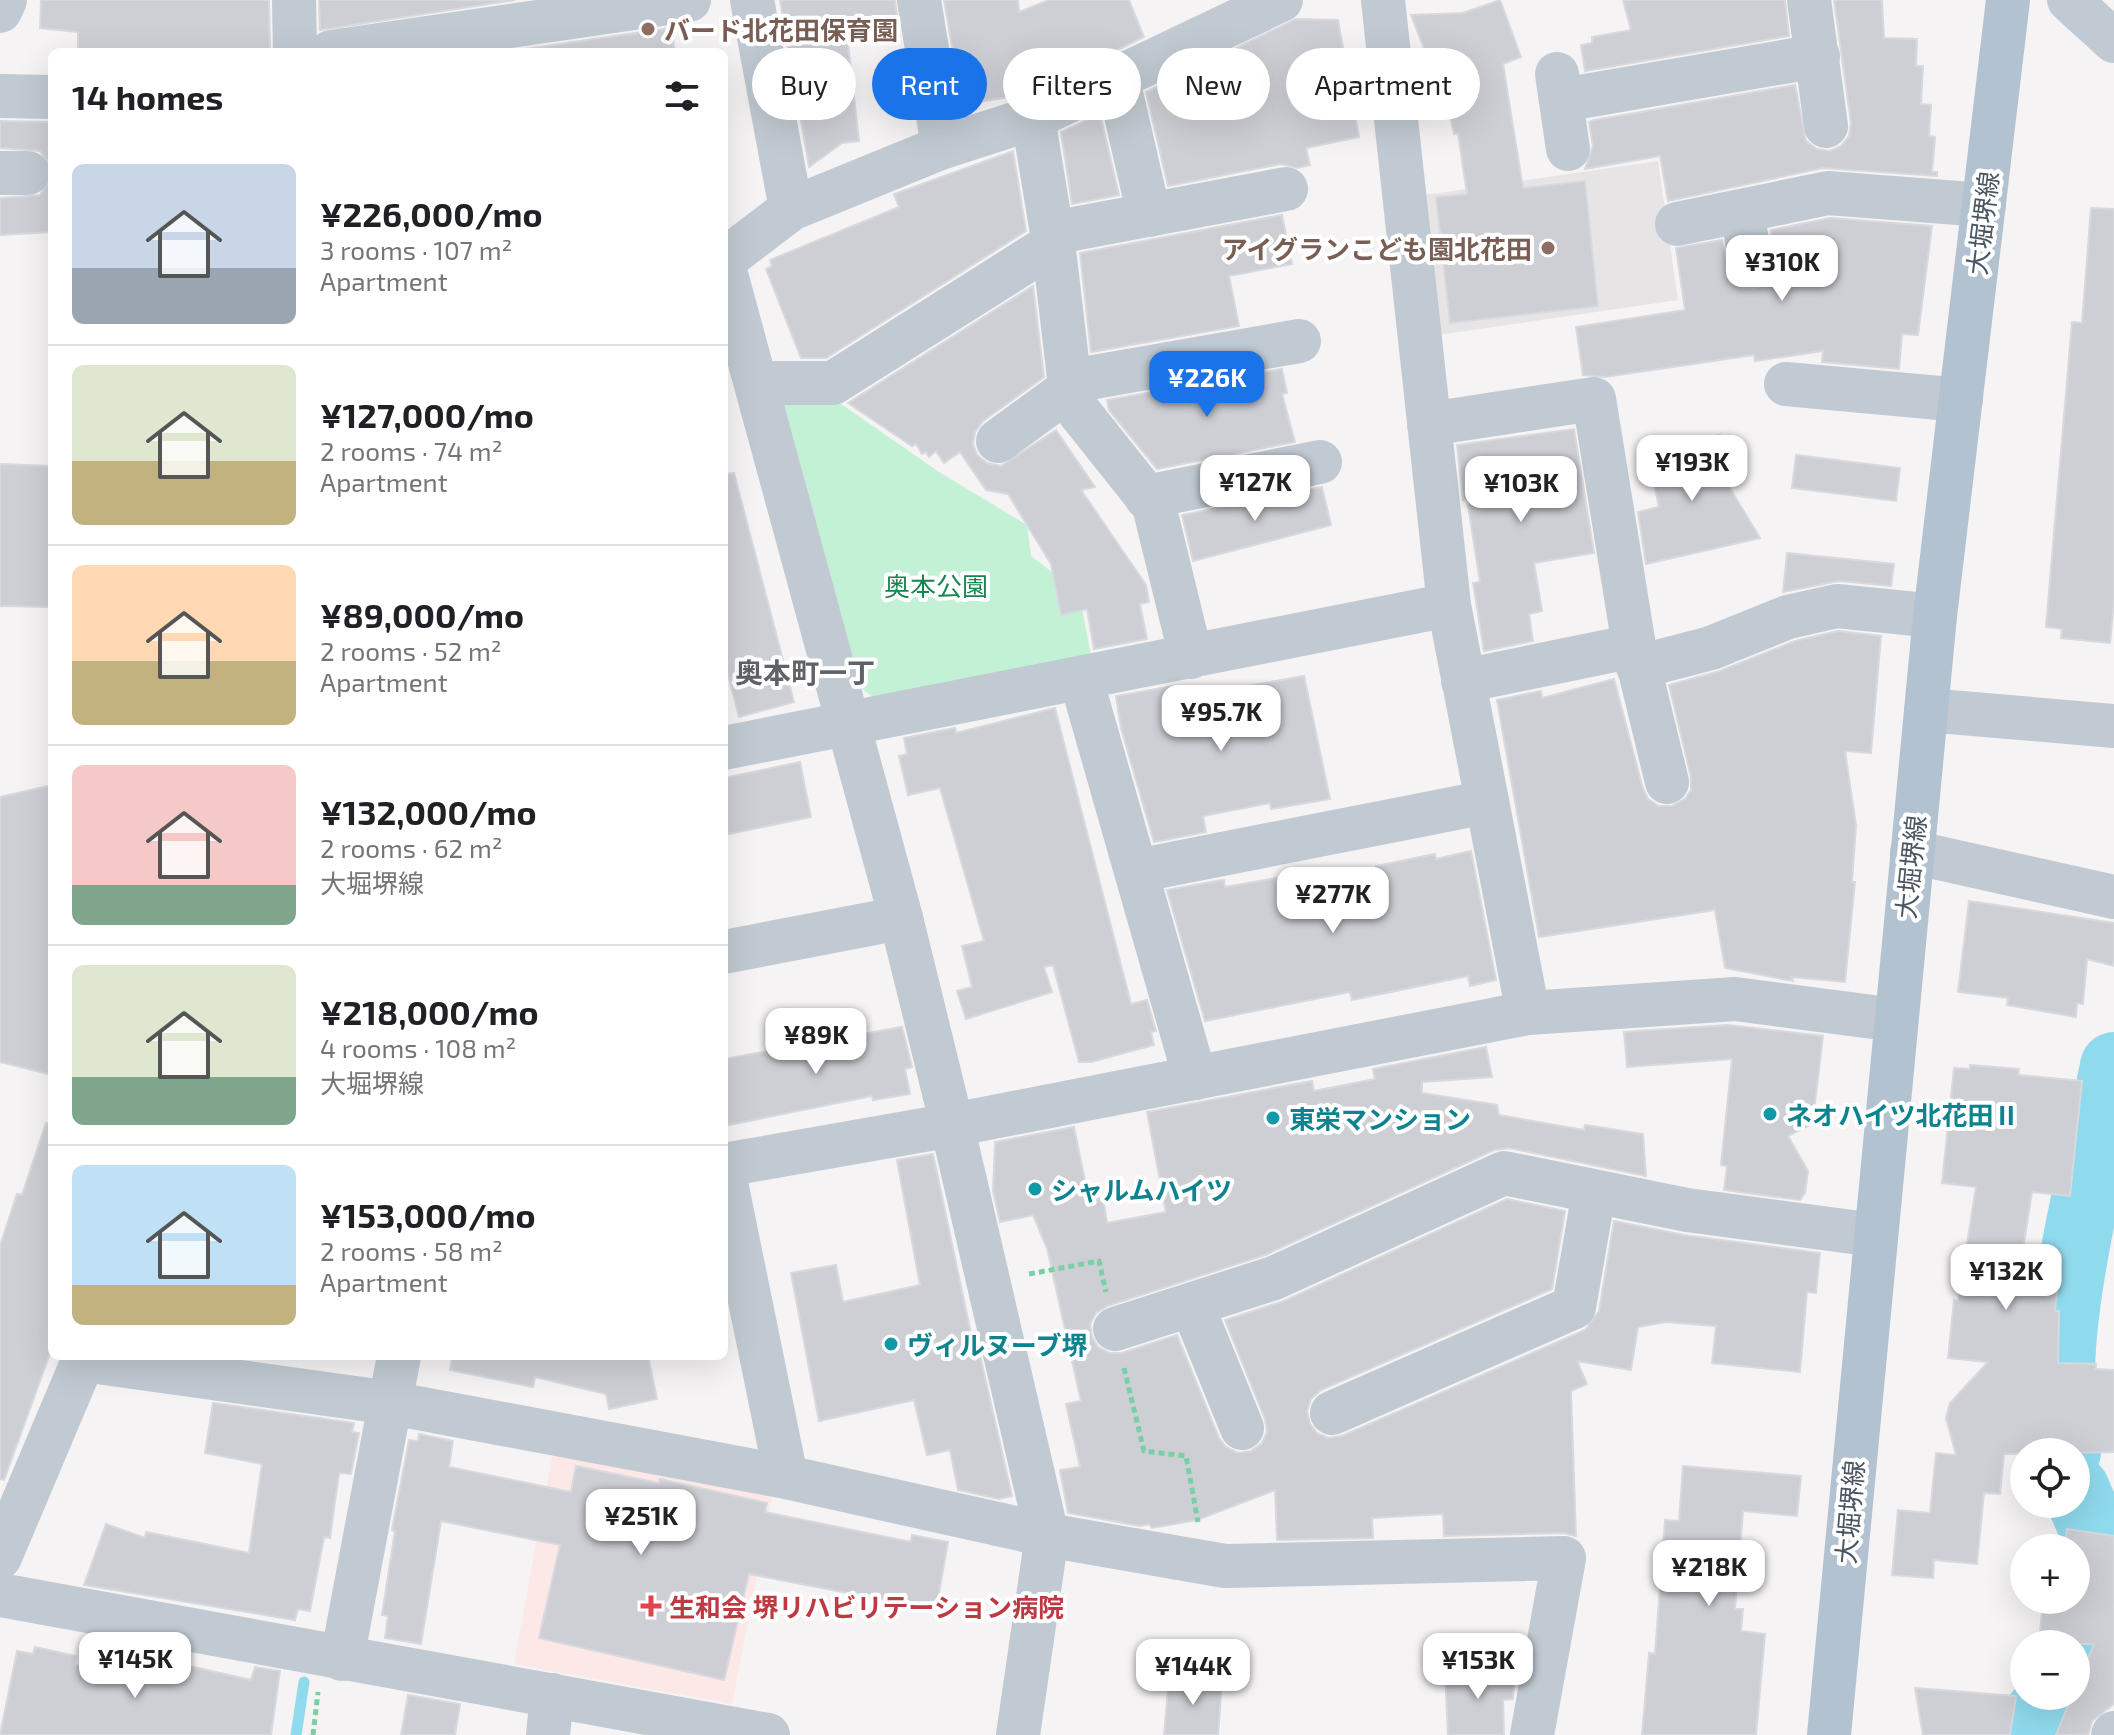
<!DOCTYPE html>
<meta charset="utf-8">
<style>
:root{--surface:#fff;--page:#f6f6f6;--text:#202124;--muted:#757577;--line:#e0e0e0;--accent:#1a73e8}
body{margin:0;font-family:"Exo 2","Noto Sans JP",sans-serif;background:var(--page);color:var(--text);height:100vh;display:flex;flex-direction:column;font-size:30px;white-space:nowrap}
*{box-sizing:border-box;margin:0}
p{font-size:26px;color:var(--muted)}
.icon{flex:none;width:44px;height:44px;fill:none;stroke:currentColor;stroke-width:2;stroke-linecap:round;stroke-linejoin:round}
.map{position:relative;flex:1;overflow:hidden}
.details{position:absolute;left:48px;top:48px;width:680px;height:1312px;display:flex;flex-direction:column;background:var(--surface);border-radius:12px;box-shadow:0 8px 32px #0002}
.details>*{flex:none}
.guide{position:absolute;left:752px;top:48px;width:760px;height:72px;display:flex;gap:16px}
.buttons{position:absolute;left:2010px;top:1438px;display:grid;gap:16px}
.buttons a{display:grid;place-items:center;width:80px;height:80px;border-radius:50%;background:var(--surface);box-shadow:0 8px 32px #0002;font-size:40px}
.price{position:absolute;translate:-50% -68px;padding:0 18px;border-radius:16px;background:#fff;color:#222;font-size:26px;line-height:52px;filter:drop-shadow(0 2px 4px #0008)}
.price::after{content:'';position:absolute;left:50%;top:48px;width:24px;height:18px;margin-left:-12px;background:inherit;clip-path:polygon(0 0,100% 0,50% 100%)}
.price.current{background:var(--accent);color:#fff}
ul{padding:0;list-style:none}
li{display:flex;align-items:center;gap:24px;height:200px;padding:0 24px}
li+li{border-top:2px solid var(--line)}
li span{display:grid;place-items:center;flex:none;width:224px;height:160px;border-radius:12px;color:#555}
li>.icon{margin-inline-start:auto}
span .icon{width:96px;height:96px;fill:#fffc;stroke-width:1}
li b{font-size:34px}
h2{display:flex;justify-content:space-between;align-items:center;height:96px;padding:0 24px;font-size:34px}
.pill{padding:0 28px;border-radius:36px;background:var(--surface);box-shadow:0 8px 32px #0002;font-size:28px;line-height:72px}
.pill.current{background:var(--accent);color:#fff}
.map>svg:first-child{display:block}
.education{fill:#e6e4e5}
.medical{fill:#fce8e6}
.green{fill:#c3f1d5}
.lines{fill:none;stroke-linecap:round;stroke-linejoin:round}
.stream{stroke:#90daee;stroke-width:11}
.river{stroke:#90daee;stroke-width:68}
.building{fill:#cdcfd5;stroke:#d7d9de;stroke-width:2}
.path{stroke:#7ad0a6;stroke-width:5;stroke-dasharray:6 4;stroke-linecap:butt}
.minor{stroke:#c1cad2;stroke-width:44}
.major{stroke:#b3c2d1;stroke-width:44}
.education-dot{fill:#8d6e63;stroke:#fff;stroke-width:3}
.culture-dot{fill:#0f9aa8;stroke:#fff;stroke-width:3}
.health-dot{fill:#e0444e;stroke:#fff;stroke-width:3}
.labels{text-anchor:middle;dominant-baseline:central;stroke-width:8;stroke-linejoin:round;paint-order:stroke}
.education-label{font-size:26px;font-weight:bold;fill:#785e54;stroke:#fff;text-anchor:start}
.street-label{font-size:26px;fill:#4a5661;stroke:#fff}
.park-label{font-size:26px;fill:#17864f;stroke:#fff}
.culture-label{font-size:26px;font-weight:bold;fill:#0d838f;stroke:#fff;text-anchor:start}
.health-label{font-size:26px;font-weight:bold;fill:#be3a42;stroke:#fff;text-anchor:start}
.neighbourhood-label{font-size:28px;font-weight:bold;fill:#5f6368;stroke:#fff}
</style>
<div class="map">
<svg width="2114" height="1735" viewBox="0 0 2114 1735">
<rect width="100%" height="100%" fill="#f5f3f3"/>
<!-- education -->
<path class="education" d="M 1658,161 L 1678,300 L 1438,335 L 1418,196 Z"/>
<!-- medical -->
<path class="medical" d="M 554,1447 L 772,1497 L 732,1704 L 514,1664 Z"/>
<!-- green -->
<path class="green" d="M 834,399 L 939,472 L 1027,525 L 1031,556 L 1079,593 L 1091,656 L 877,700 L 861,688 L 784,404 Z"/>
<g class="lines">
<!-- stream -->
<path class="stream" d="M 296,1735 L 304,1682"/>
<!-- river -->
<g class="river">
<path d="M 2067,1452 C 2043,1342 2092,1178 2114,1066"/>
<path d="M 2076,1490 L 2102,1550 L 2099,1600 L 2076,1656"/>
<path d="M 2021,1735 L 2053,1696"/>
</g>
</g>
<!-- building -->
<g class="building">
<path d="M 41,0 L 269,0 L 270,52 L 78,52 L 78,32 L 40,28 Z"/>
<path d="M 319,0 L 515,0 L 320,30 Z"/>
<path d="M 780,0 L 895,0 L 900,36 L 848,44 L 859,141 L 842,143 L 809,167 Z"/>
<path d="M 944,0 L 1018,0 L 1019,12 L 1049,0 L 1129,0 L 1144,37 L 1026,94 L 962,105 Z"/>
<path d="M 1500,0 L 1521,57 L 1503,64 L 1523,188 L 1585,181 L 1598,306 L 1450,323 L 1436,197 L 1467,194 L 1458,133 L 1454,134 L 1450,115 L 1411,15 L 1463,13 Z"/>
<path d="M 1623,0 L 1785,0 L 1789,36 L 1585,71 L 1581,45 L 1592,43 L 1592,37 L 1631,30 Z"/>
<path d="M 1834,0 L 1882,0 L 1884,38 L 1917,39 L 1916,66 L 1923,66 L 1921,104 L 1931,105 L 1929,136 L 1935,137 L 1932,172 L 1937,172 L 1937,176 L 1823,168 L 1668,201 L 1660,156 L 1585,169 L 1593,146 L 1589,122 L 1595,120 L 1795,85 L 1806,141 L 1817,149 L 1830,151 L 1841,146 L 1849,136 L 1851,123 Z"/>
<path d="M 1296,19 L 1338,20 L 1359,137 L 1306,148 L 1310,165 L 1298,168 L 1281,164 L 1168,186 L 1146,92 Z"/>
<path d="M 671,28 L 675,52 L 505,52 Z"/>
<path d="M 1100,114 L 1119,195 L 1072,204 L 1061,132 Z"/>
<path d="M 0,121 L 52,122 L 52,169 L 40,151 L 0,148 Z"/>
<path d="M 1013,151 L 1026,231 L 826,358 L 801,358 L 766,269 L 772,266 L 770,260 L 899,207 L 894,194 Z"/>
<path d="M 52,177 L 52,232 L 0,235 L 0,198 L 40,195 Z"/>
<path d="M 2091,208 L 2114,209 L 2114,602 L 2110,643 L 2061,638 L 2062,629 L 2046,627 L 2072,322 L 2082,323 Z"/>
<path d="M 1282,215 L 1292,264 L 1229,276 L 1239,326 L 1091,352 L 1080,253 Z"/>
<path d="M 1830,218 L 1932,226 L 1918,335 L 1902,334 L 1899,369 L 1822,362 L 1823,351 L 1755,361 L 1754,355 L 1605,377 L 1583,375 L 1576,327 L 1685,310 L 1676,248 L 1722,240 L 1731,279 L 1743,288 L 1756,288 L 1768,283 L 1775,272 L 1771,230 Z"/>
<path d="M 1033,286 L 1044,377 L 983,421 L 975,432 L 973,444 L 977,455 L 987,463 L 1001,466 L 1056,430 L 1095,487 L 1081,490 L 1146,585 L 1149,602 L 1140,604 L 1147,639 L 1094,649 L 1087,609 L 1061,615 L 1051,564 L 1008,494 L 986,490 L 960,452 L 944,463 L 936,451 L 929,457 L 926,452 L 922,454 L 916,444 L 912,446 L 848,403 Z"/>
<path d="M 1282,369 L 1287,393 L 1282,394 L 1295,442 L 1157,469 L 1109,410 L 1107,400 Z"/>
<path d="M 1574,429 L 1594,553 L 1534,563 L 1542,611 L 1529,614 L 1533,641 L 1484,651 L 1473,583 L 1480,582 L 1467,499 L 1463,500 L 1457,445 Z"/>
<path d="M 1720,435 L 1730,481 L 1725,480 L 1760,538 L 1646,564 L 1638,512 L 1659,507 L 1647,450 Z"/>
<path d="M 1796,455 L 1900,468 L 1896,501 L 1792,488 Z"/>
<path d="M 0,464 L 52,466 L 52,607 L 0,606 Z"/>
<path d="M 734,473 L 794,702 L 739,717 L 724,660 L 724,474 Z"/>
<path d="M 1322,487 L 1331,525 L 1193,561 L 1182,515 Z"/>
<path d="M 1787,553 L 1894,564 L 1891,586 L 1839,581 L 1783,592 Z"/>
<path d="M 1838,631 L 1881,636 L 1871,753 L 1845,751 L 1856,825 L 1852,882 L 1855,882 L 1845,982 L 1791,977 L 1793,981 L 1725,968 L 1715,910 L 1539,937 L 1497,700 L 1541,691 L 1542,698 L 1614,679 L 1643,789 L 1648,799 L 1659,806 L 1672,806 L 1685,799 L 1691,790 L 1691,777 L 1669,685 L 1720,671 L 1795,641 Z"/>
<path d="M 1304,676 L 1330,799 L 1271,809 L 1270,803 L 1203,816 L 1206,832 L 1154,842 L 1121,728 L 1116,696 L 1174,686 L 1176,699 Z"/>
<path d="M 1055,708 L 1131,1004 L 1147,1000 L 1156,1031 L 1151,1032 L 1154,1045 L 1091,1062 L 1079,1062 L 1053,965 L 1044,967 L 1052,992 L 966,1019 L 957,991 L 972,987 L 962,946 L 984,941 L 940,788 L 908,795 L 899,756 L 907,754 L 904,738 L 955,728 L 956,733 Z"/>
<path d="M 800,762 L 811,817 L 724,835 L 724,778 Z"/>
<path d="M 52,785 L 52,1075 L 0,1062 L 0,797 Z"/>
<path d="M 1471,851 L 1496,980 L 1470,986 L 1468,976 L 1352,1000 L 1350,992 L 1205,1021 L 1167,890 L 1216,881 L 1224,880 L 1225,887 L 1276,878 L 1276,881 L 1300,877 L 1301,886 L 1376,871 L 1376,866 L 1435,854 L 1436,859 Z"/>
<path d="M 1969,901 L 2114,923 L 2114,966 L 2087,959 L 2083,1004 L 2077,1003 L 2076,1017 L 2007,1005 L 2008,998 L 1958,992 Z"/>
<path d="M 1727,1025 L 1823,1036 L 1814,1111 L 1818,1121 L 1788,1136 L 1808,1171 L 1805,1193 L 1800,1200 L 1724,1190 L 1727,1166 L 1721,1165 L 1732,1059 L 1627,1067 L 1624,1032 Z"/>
<path d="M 902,1027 L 912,1067 L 905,1069 L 910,1094 L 873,1100 L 872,1096 L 724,1126 L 724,1059 Z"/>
<path d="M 1486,1047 L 1492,1077 L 1422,1082 L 1422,1093 L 1497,1105 L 1499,1115 L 1584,1130 L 1585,1125 L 1643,1134 L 1646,1176 L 1509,1148 L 1494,1150 L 1265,1255 L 1107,1306 L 1096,1313 L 1090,1324 L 1092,1337 L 1098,1347 L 1109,1353 L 1122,1353 L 1177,1335 L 1219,1438 L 1226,1447 L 1238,1453 L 1251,1451 L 1262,1443 L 1267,1432 L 1265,1419 L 1225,1320 L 1284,1301 L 1507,1199 L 1565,1211 L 1552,1289 L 1321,1390 L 1311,1399 L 1307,1411 L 1310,1424 L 1317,1433 L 1328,1438 L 1342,1436 L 1585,1330 L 1599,1311 L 1614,1221 L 1684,1235 L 1820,1253 L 1816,1293 L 1807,1292 L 1800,1372 L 1712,1363 L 1716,1326 L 1666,1322 L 1638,1327 L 1631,1370 L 1577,1361 L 1587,1384 L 1571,1391 L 1576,1536 L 1563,1533 L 1444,1536 L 1443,1514 L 1372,1518 L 1373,1538 L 1277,1540 L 1275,1490 L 1197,1520 L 1152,1528 L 1149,1524 L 1140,1526 L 1068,1513 L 1060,1470 L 1080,1467 L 1066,1404 L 1081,1401 L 1047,1248 L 1033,1215 L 1000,1222 L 993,1191 L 995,1142 L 1074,1127 L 1089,1200 L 1103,1198 L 1107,1223 L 1166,1212 L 1147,1112 L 1312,1081 L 1314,1091 L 1375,1079 L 1373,1069 Z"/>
<path d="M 1970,1065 L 2019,1069 L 2018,1075 L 2082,1081 L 2070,1196 L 2032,1192 L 2023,1250 L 2061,1254 L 2055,1311 L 2059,1311 L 2058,1363 L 2096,1364 L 2096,1369 L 2114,1370 L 2114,1452 L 2004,1454 L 2000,1494 L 1984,1493 L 1977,1564 L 1934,1560 L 1933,1578 L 1892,1575 L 1898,1510 L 1930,1513 L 1936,1453 L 1956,1455 L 1946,1418 L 1950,1403 L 1988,1362 L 1948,1358 L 1954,1300 L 1958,1301 L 1976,1187 L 1942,1183 L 1954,1068 L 1970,1069 Z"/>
<path d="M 46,1123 L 52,1124 L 52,1348 L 4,1480 L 0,1479 L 0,1246 L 17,1194 L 22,1195 Z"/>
<path d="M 933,1154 L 973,1343 L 977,1342 L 1012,1496 L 999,1499 L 958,1490 L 950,1450 L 927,1455 L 914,1400 L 819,1421 L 791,1273 L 836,1265 L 843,1302 L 920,1285 L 897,1160 Z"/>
<path d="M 452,1356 L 648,1356 L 657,1399 L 609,1409 L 606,1394 L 535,1377 L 533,1387 L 450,1370 Z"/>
<path d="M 213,1403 L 354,1423 L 352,1432 L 359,1433 L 351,1474 L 339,1473 L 330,1538 L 324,1537 L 310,1611 L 298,1609 L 295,1620 L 84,1585 L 106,1524 L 145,1538 L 146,1532 L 249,1553 L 262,1464 L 205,1453 Z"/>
<path d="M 419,1434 L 453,1441 L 449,1467 L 571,1492 L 576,1466 L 659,1483 L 660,1479 L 767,1503 L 765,1512 L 911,1542 L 912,1535 L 948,1542 L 936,1610 L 749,1574 L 724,1680 L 539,1638 L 560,1545 L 441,1521 L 421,1644 L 385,1638 L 388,1616 L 382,1615 L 395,1531 L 392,1530 L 409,1440 L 418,1441 Z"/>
<path d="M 1683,1466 L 1801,1476 L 1797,1516 L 1743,1511 L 1735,1609 L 1743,1609 L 1741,1631 L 1765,1634 L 1756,1735 L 1642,1735 L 1649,1653 L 1655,1654 L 1665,1520 L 1679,1521 Z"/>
<path d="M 2067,1529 L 2114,1536 L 2114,1704 L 2092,1721 L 2088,1735 L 2056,1735 L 2072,1696 L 2076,1696 L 2076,1687 L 2094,1644 L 2039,1644 L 2043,1600 L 2076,1600 L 2076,1548 L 2065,1548 Z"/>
<path d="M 35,1647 L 76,1656 L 75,1665 L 136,1672 L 138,1660 L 194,1667 L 251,1680 L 255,1667 L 280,1671 L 271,1735 L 0,1735 L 17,1651 L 33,1654 Z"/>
<path d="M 1515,1667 L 1513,1699 L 1503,1700 L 1504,1735 L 1448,1735 L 1445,1672 Z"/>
<path d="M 1169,1676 L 1222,1681 L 1218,1735 L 1164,1735 Z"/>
<path d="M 1915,1688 L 2016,1696 L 2010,1735 L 1923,1735 Z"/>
<path d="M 408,1695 L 460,1704 L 455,1735 L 401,1735 Z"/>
</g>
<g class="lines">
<!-- path -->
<g class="path">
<path d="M 1029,1274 L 1099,1261 L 1106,1292"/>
<path d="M 1124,1368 L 1144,1451 L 1186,1456 L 1198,1522"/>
<path d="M 313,1735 L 318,1692"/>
</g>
<!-- minor -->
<g class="minor">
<path d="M 294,0 L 295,52"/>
<path d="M 752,0 L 791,209"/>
<path d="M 919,0 L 943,147"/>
<path d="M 1809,0 L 1826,126"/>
<path d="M 2069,0 L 2114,41"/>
<path d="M 0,11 L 5,0"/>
<path d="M 331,52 L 689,0"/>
<path d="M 1557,74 L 1568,149"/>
<path d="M 1117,76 L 1149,215"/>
<path d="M 0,96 L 52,97"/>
<path d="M 1562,100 L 1818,56"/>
<path d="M 1033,118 L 1052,233 L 1072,403 L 1154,506 L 1191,657"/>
<path d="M 0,173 L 28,173"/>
<path d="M 1742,212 L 1751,264"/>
<path d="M 1677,224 L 1828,193 L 1984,205"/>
<path d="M 1052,233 L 1286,189"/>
<path d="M 724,260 L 791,209 L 943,147 L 1033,118 L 1281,0"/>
<path d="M 724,267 L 901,918"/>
<path d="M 758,383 L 833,383 L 1053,244"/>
<path d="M 1786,384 L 1961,400"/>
<path d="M 1429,424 L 1594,399 L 1634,646 L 1463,681"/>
<path d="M 998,441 L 1083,379 L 1299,341"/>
<path d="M 1146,497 L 1320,462"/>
<path d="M 1634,646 L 1667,782"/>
<path d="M 1638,667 L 1711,648 L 1788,617 L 1837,606 L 1935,616"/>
<path d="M 1081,679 L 1195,1078"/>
<path d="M 1926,710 L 2114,726"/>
<path d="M 724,748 L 1449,605 L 1383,0"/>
<path d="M 1912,852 L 2114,897"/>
<path d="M 1136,871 L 1487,802"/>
<path d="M 724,952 L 901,918 L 952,1125 L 724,1165"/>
<path d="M 1528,1013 L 1735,999 L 1896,1020"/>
<path d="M 724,1173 L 786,1477"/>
<path d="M 1192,1305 L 1242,1428"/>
<path d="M 1115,1329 L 1274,1278 L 1504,1173 L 1687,1210 L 1875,1235"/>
<path d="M 83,1360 L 391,1403 L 786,1477 L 1047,1535 L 1225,1566 L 1564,1558 L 1532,1735"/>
<path d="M 1332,1413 L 1574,1307 L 1594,1192"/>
<path d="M 0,1557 L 85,1356"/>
<path d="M 0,1595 L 768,1735"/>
<path d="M 342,1659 L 399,1356"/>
<path d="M 548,1735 L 552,1695"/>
<path d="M 1018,1735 L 1047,1535 L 952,1125 L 1528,1013 L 1449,605"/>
<path d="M 2113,1735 L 2114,1733"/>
</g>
<!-- major -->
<path class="major" d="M 1829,1735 L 1935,616 L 2008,0"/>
</g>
<!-- markers -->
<g class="education-dot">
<circle cx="648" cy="29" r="8"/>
<circle cx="1548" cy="248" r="8"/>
</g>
<g class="culture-dot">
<circle cx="1770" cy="1114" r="8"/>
<circle cx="1273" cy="1118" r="8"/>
<circle cx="1035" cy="1189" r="8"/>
<circle cx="891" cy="1344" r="8"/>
</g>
<path class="health-dot" d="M647 1594h8v8h8v8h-8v8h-8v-8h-8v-8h8z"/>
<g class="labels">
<!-- education labels -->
<g class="education-label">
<text x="664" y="29">バード北花田保育園</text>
<text x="1532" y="248" text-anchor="end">アイグランこども園北花田</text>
</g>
<!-- street labels -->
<g class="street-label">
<text transform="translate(1982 223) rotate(-83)">大堀堺線</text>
<text transform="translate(1910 867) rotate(-84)">大堀堺線</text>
<text transform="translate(1849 1512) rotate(-85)">大堀堺線</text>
</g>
<!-- park labels -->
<g class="park-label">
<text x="936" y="585">奥本公園</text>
</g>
<!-- culture labels -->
<g class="culture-label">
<text x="1786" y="1114">ネオハイツ北花田Ⅱ</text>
<text x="1289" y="1118">東栄マンション</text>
<text x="1051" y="1189">シャルムハイツ</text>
<text x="907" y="1344">ヴィルヌーブ堺</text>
</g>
<!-- health labels -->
<g class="health-label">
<text x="669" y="1606">生和会 堺リハビリテーション病院</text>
</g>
<!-- neighbourhood labels -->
<g class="neighbourhood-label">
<text x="805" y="672">奥本町一丁</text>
</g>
</g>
</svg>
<div class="buttons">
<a><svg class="icon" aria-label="locate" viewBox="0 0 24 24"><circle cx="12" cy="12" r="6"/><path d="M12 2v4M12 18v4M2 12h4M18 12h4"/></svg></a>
<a>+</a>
<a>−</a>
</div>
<b class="price" style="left:1782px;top:303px">¥310K</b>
<b class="price current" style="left:1207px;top:419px">¥226K</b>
<b class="price" style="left:1692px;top:503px">¥193K</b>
<b class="price" style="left:1255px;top:523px">¥127K</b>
<b class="price" style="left:1521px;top:524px">¥103K</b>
<b class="price" style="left:1221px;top:753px">¥95.7K</b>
<b class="price" style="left:1333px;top:935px">¥277K</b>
<b class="price" style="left:816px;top:1076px">¥89K</b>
<b class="price" style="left:2006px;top:1312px">¥132K</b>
<b class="price" style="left:641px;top:1557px">¥251K</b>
<b class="price" style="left:1709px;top:1608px">¥218K</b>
<b class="price" style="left:135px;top:1700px">¥145K</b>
<b class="price" style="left:1478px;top:1701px">¥153K</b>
<b class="price" style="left:1193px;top:1707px">¥144K</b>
<div class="guide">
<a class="pill">Buy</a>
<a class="pill current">Rent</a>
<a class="pill">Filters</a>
<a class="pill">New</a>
<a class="pill">Apartment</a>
</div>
<section class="details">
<h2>14 homes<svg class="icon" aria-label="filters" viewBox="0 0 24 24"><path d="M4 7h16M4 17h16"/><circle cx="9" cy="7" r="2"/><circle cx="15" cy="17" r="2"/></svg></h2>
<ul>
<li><span style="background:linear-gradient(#c9d6e8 65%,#9aa5b1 0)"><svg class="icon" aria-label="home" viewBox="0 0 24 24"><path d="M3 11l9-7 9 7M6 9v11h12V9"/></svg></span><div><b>¥226,000/mo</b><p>3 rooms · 107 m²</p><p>Apartment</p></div></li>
<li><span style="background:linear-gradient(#dfe7d0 60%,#c2b280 0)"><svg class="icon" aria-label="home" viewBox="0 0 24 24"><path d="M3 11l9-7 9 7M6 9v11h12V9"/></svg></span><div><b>¥127,000/mo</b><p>2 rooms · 74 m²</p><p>Apartment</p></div></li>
<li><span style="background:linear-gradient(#ffd9b3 60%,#c2b280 0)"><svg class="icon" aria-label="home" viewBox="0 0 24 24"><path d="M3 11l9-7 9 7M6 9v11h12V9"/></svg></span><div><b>¥89,000/mo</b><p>2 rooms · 52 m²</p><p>Apartment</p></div></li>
<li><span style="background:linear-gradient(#f6c9c9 75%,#7fa58c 0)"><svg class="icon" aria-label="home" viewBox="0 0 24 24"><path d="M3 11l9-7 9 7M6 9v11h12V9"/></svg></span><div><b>¥132,000/mo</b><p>2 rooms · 62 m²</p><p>大堀堺線</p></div></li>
<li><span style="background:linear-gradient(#dfe7d0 70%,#7fa58c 0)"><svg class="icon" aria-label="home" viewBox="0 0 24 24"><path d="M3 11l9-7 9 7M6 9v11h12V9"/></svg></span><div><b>¥218,000/mo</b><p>4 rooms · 108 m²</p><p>大堀堺線</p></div></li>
<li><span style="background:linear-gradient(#bfe0f5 75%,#c2b280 0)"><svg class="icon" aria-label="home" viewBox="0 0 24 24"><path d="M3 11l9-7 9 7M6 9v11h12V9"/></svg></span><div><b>¥153,000/mo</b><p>2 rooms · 58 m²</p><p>Apartment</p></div></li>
</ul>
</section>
</div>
